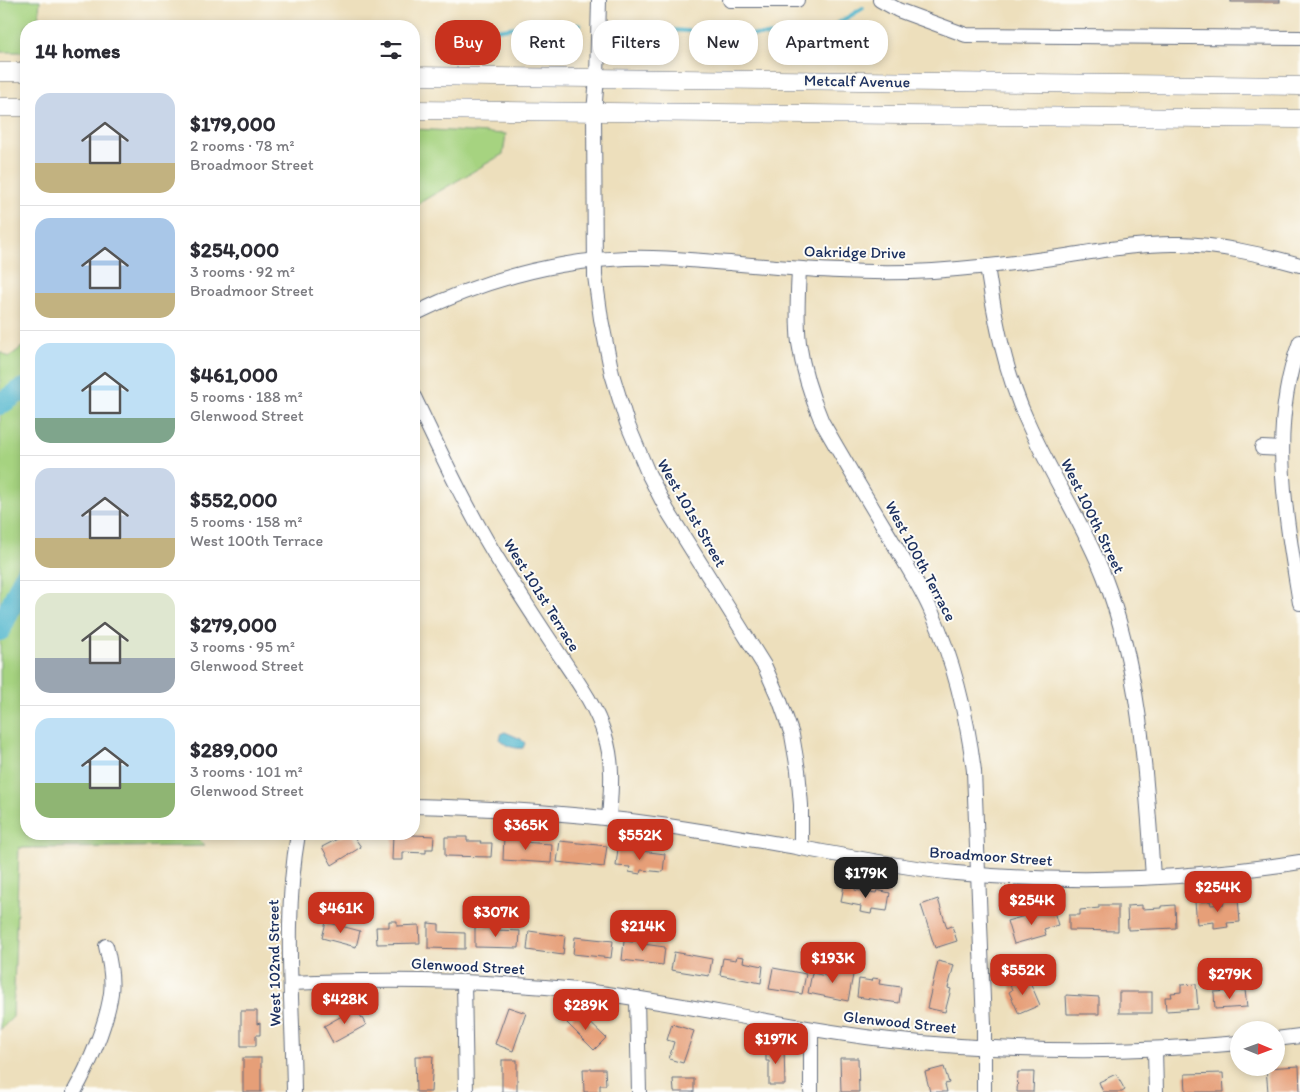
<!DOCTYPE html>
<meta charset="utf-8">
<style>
:root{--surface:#fff;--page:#f2f2f3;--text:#2b2b33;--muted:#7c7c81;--line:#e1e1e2;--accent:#c8321e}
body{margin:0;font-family:Itim,sans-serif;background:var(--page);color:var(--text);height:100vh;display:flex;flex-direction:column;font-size:19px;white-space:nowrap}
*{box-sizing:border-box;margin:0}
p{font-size:16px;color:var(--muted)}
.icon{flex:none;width:28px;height:28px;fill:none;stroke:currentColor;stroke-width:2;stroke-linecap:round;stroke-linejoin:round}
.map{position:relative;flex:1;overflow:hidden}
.panel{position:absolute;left:20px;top:20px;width:400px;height:820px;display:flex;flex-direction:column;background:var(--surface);border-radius:20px;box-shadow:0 2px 8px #0003}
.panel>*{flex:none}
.banner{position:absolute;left:435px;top:20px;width:475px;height:45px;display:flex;gap:10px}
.needle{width:32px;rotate:91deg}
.tools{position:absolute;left:1230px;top:1021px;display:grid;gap:10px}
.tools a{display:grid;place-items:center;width:55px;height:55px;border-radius:50%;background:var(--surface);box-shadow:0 2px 8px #0003;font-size:25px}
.price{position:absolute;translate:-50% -42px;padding:0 11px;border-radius:10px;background:var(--accent);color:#fff;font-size:16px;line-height:32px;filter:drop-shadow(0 1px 2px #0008)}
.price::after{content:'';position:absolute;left:50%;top:30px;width:15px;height:11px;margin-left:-8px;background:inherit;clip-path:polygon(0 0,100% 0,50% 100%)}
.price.selected{background:#222;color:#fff}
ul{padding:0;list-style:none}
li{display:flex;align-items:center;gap:15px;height:125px;padding:0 15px}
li+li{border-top:1px solid var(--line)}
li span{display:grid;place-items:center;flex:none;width:140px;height:100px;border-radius:15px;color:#555}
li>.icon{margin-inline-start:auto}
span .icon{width:60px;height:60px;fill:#fffc;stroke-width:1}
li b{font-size:21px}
h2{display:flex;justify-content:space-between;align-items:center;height:60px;padding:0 15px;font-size:21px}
.pill{padding:0 18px;border-radius:20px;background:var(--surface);box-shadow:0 2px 8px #0003;font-size:18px;line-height:45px}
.pill.selected{background:var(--accent);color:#fff}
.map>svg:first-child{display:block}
.green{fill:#a6d380;stroke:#60816f}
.water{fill:#4fb6cd;stroke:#357296}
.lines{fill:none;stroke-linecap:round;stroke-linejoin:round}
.stream{stroke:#4fb6cd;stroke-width:4}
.river{stroke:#4fb6cd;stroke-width:22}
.building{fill:#e69f78}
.minor-casing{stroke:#646d7f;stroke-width:16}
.major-casing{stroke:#646d7f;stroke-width:19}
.minor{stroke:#fff;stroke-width:14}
.major{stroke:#fff;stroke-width:18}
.labels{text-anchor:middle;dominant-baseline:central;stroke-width:4;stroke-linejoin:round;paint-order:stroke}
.street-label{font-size:16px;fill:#1b2f5e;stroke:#fdfcf7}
</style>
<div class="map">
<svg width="1300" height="1092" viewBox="0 0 1300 1092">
<rect width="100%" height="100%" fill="#fdfcf7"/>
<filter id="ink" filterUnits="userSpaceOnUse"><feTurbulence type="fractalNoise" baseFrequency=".02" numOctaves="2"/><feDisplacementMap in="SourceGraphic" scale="10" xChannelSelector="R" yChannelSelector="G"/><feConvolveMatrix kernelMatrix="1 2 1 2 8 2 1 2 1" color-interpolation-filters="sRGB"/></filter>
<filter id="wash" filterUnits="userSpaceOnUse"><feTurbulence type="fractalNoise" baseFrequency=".0096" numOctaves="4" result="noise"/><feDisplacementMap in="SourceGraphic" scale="20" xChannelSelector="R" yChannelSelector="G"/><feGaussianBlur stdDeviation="1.12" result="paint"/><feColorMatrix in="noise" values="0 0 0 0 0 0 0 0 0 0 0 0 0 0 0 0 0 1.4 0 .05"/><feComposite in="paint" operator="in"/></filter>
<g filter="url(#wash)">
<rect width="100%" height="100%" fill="#eddfbc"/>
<!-- green -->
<g class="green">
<path d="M 0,0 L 40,0 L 38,26 L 26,26 L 26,52 L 0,52 Z"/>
<path d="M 414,129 L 506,134 L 503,154 L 414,206 Z"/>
<path d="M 26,344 L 26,834 L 193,834 L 205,846 L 19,848 L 13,1017 L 0,1030 L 0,352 L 9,357 Z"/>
</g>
<!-- water -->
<path class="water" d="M 505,732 L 521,739 L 525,743 L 523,748 C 515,749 504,746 500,739 L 502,733 Z"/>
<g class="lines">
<!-- stream -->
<g class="stream">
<path d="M 615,27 L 814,38 L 863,8"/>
<path d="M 474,47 L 490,31 L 522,26 L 580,25"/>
</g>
<!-- river -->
<g class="river">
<path d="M 0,404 L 23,389 L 26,392"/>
<path d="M 0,630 L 26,573"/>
</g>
</g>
<g id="blocks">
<!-- building -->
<g class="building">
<rect x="1231" y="0" width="49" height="2"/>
<path d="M 347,834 L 352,834 L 361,847 L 332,865 L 322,847 Z"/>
<path d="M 393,834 L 434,836 L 433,849 L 426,849 L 426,853 L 403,852 L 403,860 L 392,860 Z"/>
<path d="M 504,835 L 521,836 L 521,842 L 552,844 L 551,863 L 503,860 Z"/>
<path d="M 445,837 L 467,837 L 467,841 L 481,841 L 480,843 L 492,843 L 491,857 L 445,856 Z"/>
<path d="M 560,841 L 607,846 L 604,867 L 557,862 Z"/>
<path d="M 618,848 L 665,854 L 663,872 L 641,870 L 640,874 L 629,872 L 630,867 L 616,866 Z"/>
<path d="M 844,885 L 855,887 L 855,890 L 876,893 L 877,890 L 890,893 L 887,911 L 872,909 L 871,914 L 860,912 L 861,906 L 841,902 Z"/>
<path d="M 938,899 L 947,928 L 952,926 L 957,941 L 935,948 L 921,905 Z"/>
<path d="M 1238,899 L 1240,922 L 1227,923 L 1228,927 L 1214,929 L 1214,922 L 1197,924 L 1195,902 L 1210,901 L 1211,905 L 1224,904 L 1223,900 Z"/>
<path d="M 1099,905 L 1118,905 L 1118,931 L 1069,930 L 1069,915 L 1080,915 L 1080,910 L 1099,908 Z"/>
<path d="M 1142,905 L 1142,909 L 1161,908 L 1161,906 L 1175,905 L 1176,928 L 1128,930 L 1127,906 Z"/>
<path d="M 1053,908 L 1058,925 L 1044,929 L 1046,935 L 1014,944 L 1007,921 Z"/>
<path d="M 389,921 L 397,921 L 397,926 L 419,925 L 420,943 L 377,944 L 376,927 L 389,927 Z"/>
<path d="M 326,922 L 360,931 L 356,947 L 322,938 Z"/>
<path d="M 428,923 L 439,924 L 439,932 L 465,933 L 465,949 L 428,948 Z"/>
<path d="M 487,924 L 496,925 L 496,930 L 520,931 L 519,948 L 475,947 L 475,927 L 487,927 Z"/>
<path d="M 529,931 L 565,936 L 563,955 L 527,950 Z"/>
<path d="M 575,937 L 613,941 L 611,958 L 573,954 Z"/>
<path d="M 634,937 L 643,939 L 643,944 L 665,947 L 663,965 L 622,960 L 624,941 L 633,942 Z"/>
<path d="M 674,952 L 712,959 L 709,976 L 671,970 Z"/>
<path d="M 737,956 L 744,957 L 743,962 L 763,966 L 761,983 L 720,975 L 723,958 L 736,960 Z"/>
<path d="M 938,961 L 954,965 L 948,988 L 951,989 L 945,1012 L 927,1008 Z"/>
<path d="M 834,966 L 854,970 L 848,1001 L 808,993 L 812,973 L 831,977 Z"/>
<path d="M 773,968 L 806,974 L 802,994 L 769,989 Z"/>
<path d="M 1020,977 L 1023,985 L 1030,982 L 1040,1005 L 1019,1014 L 1009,992 L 1012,990 L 1009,982 Z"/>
<path d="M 873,978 L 880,979 L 879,984 L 901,987 L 899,1003 L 857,997 L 859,979 L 872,981 Z"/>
<path d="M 1196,984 L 1198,1009 L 1166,1011 L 1165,997 L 1172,997 L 1171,993 L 1181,992 L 1181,985 Z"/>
<path d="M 1245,990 L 1247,1007 L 1215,1009 L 1214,992 Z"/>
<rect x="1119" y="992" width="33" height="21"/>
<path d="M 1066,995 L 1099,997 L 1099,1014 L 1067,1014 Z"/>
<path d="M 508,1007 L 526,1013 L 513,1051 L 495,1044 Z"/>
<path d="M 356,1008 L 366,1025 L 333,1043 L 324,1026 Z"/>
<path d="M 241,1011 L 257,1011 L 257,1024 L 260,1023 L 260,1035 L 256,1035 L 256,1046 L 241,1046 Z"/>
<path d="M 578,1011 L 606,1038 L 594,1050 L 567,1023 Z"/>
<path d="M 672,1024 L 694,1031 L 683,1063 L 669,1059 L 674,1042 L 667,1040 Z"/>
<path d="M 766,1047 L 784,1047 L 785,1085 L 769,1085 L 769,1061 L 766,1061 Z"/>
<path d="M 415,1056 L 433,1056 L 431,1092 L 416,1092 Z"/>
<rect x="243" y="1058" width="18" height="34"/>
<path d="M 840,1058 L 858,1058 L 859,1092 L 841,1092 Z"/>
<rect x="502" y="1060" width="15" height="32"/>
<path d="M 1299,1066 L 1300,1092 L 1268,1092 L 1266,1068 Z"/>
<path d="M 944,1067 L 949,1083 L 945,1084 L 947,1092 L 930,1092 L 925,1072 Z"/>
<path d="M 583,1069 L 605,1069 L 606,1085 L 600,1085 L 600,1092 L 584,1092 Z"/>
<path d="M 1018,1072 L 1034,1072 L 1033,1092 L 1017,1092 Z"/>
<path d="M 1223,1073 L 1224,1092 L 1186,1092 L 1185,1074 Z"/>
<path d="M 1116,1074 L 1125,1090 L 1122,1092 L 1103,1092 L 1099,1082 Z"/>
<path d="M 673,1079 L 694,1079 L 694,1092 L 674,1092 Z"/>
</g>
</g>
</g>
<g filter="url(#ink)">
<use href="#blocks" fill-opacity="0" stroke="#646d7f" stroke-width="1"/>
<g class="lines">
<!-- minor casing -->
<g class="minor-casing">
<g id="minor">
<path d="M 599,0 L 597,78 L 594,112 L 595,276 L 601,319 L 612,374 L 627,423 L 648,473 L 667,510 L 765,667 L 780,701 L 792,735 L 798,770 L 801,805 L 801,848"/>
<path d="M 730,0 L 797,0"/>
<path d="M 880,0 L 898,10 L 966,35 L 1300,38"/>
<path d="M 987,266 C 995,320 1005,373 1028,423 C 1051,475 1083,523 1104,576 C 1141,672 1146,776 1153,877"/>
<path d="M 799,269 C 798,293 796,319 799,343 C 803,371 811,396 822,422 C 844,460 867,499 890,537 C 904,562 921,587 932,613 C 955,664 967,716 974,771 L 984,1025 L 984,1092"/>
<path d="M 414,314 C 481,281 551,261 626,258 C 661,256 696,261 730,263 C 798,269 865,275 933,271 C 975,268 1017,263 1059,257 C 1099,251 1139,243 1180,244 C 1221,245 1260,254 1300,265"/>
<path d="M 1300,342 C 1268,427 1286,517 1300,603"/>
<path d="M 414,397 C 442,456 470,516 505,571 C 522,598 539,624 557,651 C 575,678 595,704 605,736 C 614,763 611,791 609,819"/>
<path d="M 1262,448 L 1282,449"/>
<path d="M 414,806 C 499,808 584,814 668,826 C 713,833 757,840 801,848 C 852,857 904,868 956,873 C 1070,884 1187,880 1300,862"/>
<path d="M 464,982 L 466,1092"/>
<path d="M 291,983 C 386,979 482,980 577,990 C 682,1002 785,1028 890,1040 C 1005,1052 1123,1054 1239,1043"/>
<path d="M 637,998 L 639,1092"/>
<path d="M 1276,1039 L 1300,1036"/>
<path d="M 1155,1049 L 1156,1092"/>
<path d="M 74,1092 C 89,1066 107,1023 111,993 C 113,977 110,962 106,946"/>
<path d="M 294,1092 C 293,1006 283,919 298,834"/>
<path d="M 811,1092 L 811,1029"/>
</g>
</g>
<!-- major casing -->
<g class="major-casing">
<g id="major">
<path d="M 0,72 L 26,72"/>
<path d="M 414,76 L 1300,86"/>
<path d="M 0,107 L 26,107"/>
<path d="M 414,110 L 1300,119"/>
</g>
</g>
<!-- minor -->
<use href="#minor" class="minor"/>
<!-- major -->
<use href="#major" class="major"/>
</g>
</g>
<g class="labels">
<!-- street labels -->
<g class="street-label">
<text transform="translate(857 81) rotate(1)">Metcalf Avenue</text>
<text transform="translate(855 252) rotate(1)">Oakridge Drive</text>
<text transform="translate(692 513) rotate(60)">West 101st Street</text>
<text transform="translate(1093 516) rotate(64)">West 100th Street</text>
<text transform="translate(921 561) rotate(62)">West 100th Terrace</text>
<text transform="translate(542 595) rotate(58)">West 101st Terrace</text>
<text transform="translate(991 856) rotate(4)">Broadmoor Street</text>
<text transform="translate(274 963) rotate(-91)">West 102nd Street</text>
<text transform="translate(468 966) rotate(3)">Glenwood Street</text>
<text transform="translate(900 1022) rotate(6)">Glenwood Street</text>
</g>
</g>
</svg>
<div class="tools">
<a><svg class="needle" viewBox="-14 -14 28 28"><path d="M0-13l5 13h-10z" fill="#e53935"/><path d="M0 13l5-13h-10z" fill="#7c7c81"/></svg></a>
</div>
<b class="price" style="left:526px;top:851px">$365K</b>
<b class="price" style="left:640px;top:861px">$552K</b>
<b class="price selected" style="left:866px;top:899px">$179K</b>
<b class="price" style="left:1218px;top:913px">$254K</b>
<b class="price" style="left:1032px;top:926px">$254K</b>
<b class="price" style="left:341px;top:934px">$461K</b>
<b class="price" style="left:496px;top:938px">$307K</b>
<b class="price" style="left:643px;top:952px">$214K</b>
<b class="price" style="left:833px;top:984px">$193K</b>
<b class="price" style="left:1023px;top:996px">$552K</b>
<b class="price" style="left:1230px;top:1000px">$279K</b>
<b class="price" style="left:345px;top:1025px">$428K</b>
<b class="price" style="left:586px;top:1031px">$289K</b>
<b class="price" style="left:776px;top:1065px">$197K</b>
<div class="banner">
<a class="pill selected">Buy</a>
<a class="pill">Rent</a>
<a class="pill">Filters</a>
<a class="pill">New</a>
<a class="pill">Apartment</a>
</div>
<section class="panel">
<h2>14 homes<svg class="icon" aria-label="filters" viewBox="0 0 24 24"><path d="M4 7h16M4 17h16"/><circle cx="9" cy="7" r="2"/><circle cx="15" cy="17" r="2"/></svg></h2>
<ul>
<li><span style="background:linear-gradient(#c9d6e8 70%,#c2b280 0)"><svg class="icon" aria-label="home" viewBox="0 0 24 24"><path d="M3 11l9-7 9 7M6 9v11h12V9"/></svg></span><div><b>$179,000</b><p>2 rooms · 78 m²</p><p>Broadmoor Street</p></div></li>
<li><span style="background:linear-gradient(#a9c7e8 75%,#c2b280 0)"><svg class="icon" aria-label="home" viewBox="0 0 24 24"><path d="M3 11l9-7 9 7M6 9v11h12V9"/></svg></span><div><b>$254,000</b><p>3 rooms · 92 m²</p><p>Broadmoor Street</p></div></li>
<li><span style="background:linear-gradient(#bfe0f5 75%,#7fa58c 0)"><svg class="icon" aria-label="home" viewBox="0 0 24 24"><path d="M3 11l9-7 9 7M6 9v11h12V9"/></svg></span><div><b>$461,000</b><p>5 rooms · 188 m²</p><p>Glenwood Street</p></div></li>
<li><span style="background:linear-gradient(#c9d6e8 70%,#c2b280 0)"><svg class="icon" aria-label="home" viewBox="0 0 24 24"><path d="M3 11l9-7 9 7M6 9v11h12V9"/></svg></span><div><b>$552,000</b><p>5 rooms · 158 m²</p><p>West 100th Terrace</p></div></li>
<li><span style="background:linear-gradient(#dfe7d0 65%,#9aa5b1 0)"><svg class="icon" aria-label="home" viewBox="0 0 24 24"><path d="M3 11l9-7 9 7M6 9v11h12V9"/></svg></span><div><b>$279,000</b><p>3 rooms · 95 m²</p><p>Glenwood Street</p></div></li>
<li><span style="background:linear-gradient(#bfe0f5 65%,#8fb573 0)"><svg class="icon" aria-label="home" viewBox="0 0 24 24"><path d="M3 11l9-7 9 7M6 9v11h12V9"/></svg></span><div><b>$289,000</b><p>3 rooms · 101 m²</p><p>Glenwood Street</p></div></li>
</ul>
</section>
</div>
